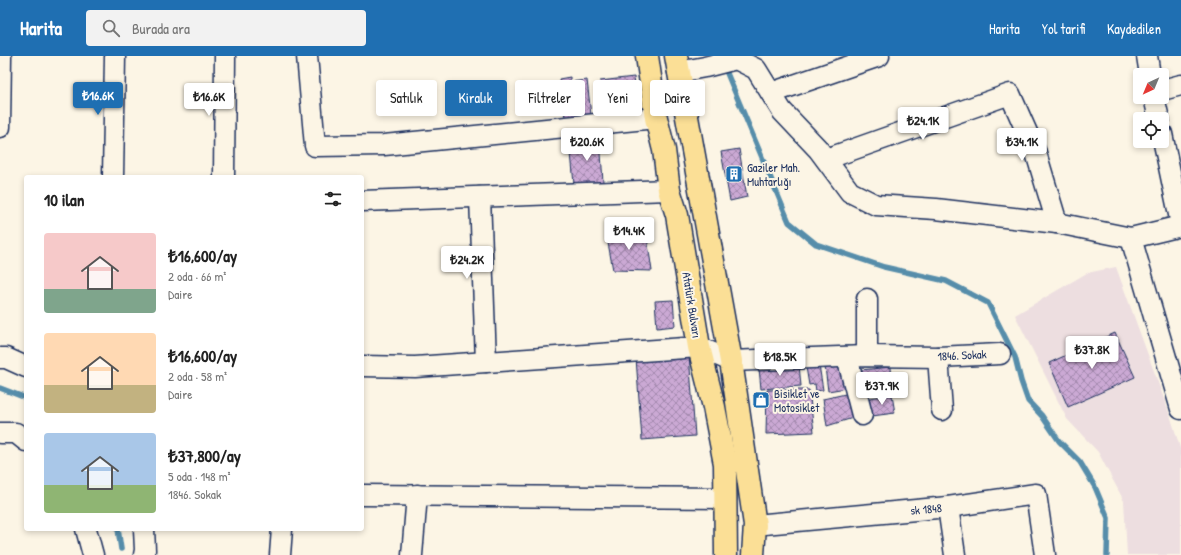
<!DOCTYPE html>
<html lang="tr">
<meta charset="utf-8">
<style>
:root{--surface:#fff;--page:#f2f2f2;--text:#222;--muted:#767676;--accent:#1f6fb2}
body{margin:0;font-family:"Patrick Hand",sans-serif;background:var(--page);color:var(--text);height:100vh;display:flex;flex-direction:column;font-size:15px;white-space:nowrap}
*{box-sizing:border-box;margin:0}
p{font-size:13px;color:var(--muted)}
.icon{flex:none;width:22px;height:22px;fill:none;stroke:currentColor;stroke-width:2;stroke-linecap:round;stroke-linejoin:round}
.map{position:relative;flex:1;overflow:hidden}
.side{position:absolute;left:24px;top:119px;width:340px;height:356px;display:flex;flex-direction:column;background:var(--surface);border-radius:4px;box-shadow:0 2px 6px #0003}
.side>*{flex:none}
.banner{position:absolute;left:376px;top:24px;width:380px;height:36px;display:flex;gap:8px}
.needle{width:26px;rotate:224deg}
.tools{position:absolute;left:1133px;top:12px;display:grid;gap:8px}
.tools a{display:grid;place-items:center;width:36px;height:36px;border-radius:4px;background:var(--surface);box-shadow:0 2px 6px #0003;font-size:20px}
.price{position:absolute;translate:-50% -34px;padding:0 9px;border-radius:4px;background:#fff;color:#222;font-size:13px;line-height:26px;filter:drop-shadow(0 1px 2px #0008)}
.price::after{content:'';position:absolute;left:50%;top:24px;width:12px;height:9px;margin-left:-6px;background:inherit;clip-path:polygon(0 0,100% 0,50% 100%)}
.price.current{background:var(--accent);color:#fff}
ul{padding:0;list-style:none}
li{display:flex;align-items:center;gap:12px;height:100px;padding:0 20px}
li span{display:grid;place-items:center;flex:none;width:112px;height:80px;border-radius:4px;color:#555}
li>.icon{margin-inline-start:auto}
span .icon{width:48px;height:48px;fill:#fffc;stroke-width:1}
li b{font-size:17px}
h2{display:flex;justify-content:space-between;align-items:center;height:48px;padding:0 20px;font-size:17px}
.chip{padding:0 14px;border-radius:4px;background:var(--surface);box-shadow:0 2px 6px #0003;font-size:14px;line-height:36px}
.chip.current{background:var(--accent);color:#fff}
header{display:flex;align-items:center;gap:24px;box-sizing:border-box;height:56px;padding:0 20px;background:var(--accent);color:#fff}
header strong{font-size:19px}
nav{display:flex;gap:22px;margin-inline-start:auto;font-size:14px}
.search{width:280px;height:36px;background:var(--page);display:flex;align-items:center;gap:10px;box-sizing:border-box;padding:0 14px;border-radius:4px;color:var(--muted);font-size:15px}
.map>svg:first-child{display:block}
.built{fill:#eddee0}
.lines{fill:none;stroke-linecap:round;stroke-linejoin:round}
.stream{stroke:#568daa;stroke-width:5.5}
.building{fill:url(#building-cross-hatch);stroke:#1b2f5e}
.minor-casing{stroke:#1b2f5e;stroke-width:23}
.major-casing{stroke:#1b2f5e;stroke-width:25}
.minor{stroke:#fcf5e5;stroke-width:20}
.major{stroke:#fbdf96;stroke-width:22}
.labels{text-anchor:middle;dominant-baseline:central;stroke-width:4;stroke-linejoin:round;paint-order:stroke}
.poi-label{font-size:12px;fill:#1b2f5e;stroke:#fcf5e5;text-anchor:start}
.street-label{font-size:12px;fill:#1b2f5e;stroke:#fcf5e5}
</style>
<header>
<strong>Harita</strong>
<div class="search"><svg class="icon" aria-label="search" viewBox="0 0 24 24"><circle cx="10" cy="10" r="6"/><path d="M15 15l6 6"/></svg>Burada ara</div>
<nav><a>Harita</a><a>Yol tarifi</a><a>Kaydedilen</a></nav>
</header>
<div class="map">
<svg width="1181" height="499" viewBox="0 0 1181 499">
<defs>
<pattern id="building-cross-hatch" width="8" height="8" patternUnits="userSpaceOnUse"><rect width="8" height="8" fill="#cba9d4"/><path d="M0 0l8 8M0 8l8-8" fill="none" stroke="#a48aaf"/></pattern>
</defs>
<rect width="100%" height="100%" fill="#fcf5e5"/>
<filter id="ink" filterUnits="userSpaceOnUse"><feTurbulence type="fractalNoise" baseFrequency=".025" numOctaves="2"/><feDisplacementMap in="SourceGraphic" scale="8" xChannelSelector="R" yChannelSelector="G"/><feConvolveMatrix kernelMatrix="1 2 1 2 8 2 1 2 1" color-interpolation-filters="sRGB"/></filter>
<g filter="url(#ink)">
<!-- built -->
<path class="built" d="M 1116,211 L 1171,362 L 1181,395 L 1181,499 L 1127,499 L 1124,445 L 1098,396 L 1067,363 L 1015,259 L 1087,217 Z"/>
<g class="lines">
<!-- stream -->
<g class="stream">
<path d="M 724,10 L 789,166 L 816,188 L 884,211 L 946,225 L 988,247 L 1015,301 L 1021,325 L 1028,345 L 1042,360 L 1059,385 L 1080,406 L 1095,431 L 1108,462 L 1107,499"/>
<path d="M 0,332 L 26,342"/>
<path d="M 118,473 L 121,493"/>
</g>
</g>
<!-- building -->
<g class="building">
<path d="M 570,21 L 570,26 L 587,24 L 591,59 L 565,61 L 559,23 Z"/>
<path d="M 634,21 L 638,56 L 604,59 L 600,25 Z"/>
<path d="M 600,83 L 603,126 L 574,128 L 570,87 Z"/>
<path d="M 739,93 L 747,141 L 730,145 L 721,96 Z"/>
<path d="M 646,175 L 652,215 L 613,214 L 606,176 Z"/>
<path d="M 673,244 L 675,270 L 657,272 L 655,245 Z"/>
<path d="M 1115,277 L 1135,321 L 1068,351 L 1049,307 Z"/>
<path d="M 689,298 L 695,380 L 642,384 L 636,302 Z"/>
<path d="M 799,309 L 801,330 L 761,333 L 759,312 Z"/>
<path d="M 819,309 L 823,334 L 816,335 L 815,328 L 809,329 L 806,311 Z"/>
<path d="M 842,309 L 846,332 L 828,335 L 825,311 Z"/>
<path d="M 891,311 L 892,328 L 862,330 L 861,314 Z"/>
<path d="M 767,334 L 809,334 L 814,376 L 766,378 Z"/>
<path d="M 850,337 L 856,361 L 827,370 L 823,343 Z"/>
<path d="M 892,339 L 895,357 L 872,360 L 869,342 Z"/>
</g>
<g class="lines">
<!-- minor casing -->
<g class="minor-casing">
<g id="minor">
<path d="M 307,0 L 315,90 L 384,89 L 656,62"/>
<path d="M 1147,0 L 1150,19"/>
<path d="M 678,16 L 705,11 L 736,3 L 756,13 L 782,55 L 818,93 L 850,136 L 876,149 L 936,153 L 1057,167 L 1131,182"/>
<path d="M 1162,34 L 1181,29"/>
<path d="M 771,37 L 879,0"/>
<path d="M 1154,41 L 1159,63"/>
<path d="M 0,71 L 1,0"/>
<path d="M 1162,78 L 1181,168"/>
<path d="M 826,103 L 1010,38 L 1036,97 L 1057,167"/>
<path d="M 113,121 L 115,0"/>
<path d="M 224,121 L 225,0"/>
<path d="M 480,141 L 486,306"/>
<path d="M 362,145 L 669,134"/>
<path d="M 1181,170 L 1131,182 L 1181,353"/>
<path d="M 867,243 L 867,300"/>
<path d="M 847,301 L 862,359"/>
<path d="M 938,301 L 942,354"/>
<path d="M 0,302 L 6,302 L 26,311"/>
<path d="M 362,310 L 415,311 L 699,291 L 731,305 L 867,300 L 938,301 L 1000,298"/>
<path d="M 0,377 L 16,377 L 26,385"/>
<path d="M 362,439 L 725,442"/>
<path d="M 948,451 L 955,499"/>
<path d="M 755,469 L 948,451 L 1036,438 L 1045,499"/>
<path d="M 86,473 L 93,499"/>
<path d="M 144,473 L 145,494 L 144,499"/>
<path d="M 280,499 L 282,473"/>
<path d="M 412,499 L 417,439"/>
</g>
</g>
<!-- major casing -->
<g class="major-casing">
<g id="major">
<path d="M 647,0 L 656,62 L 664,94 L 669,134 L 677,159 L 699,291 L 714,351 L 725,408 L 726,499"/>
<path d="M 676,0 L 731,305 L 755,469 L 753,499"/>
</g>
</g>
<!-- minor -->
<use href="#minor" class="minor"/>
<!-- major -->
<use href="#major" class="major"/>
</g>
</g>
<!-- icons -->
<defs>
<g id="building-square" transform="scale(0.9)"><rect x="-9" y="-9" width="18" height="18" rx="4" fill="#1f6fb2" stroke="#fcf5e5"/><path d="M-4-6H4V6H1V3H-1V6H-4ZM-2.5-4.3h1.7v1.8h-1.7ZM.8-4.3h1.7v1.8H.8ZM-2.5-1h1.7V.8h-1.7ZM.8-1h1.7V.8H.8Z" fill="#fff"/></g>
<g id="shop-square" transform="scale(0.9)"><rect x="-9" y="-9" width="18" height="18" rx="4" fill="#1f6fb2" stroke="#fcf5e5"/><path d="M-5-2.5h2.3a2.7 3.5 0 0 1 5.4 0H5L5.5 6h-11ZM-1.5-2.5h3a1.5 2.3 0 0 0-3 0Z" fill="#fff"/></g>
</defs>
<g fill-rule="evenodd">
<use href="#building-square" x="734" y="118"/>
<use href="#shop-square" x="761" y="344"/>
</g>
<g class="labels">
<!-- poi labels -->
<g class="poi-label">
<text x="747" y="111">Gaziler Mah.<tspan x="747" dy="14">Muhtarlığı</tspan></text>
<text x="774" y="337">Bisiklet ve<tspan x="774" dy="14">Motosiklet</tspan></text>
</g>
<!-- street labels -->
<g class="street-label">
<text transform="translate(692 249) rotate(81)">Atatürk Bulvarı</text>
<text transform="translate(962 299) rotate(-3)">1846. Sokak</text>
<text transform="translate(926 453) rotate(-5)">sk 1848</text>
</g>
</g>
</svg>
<div class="tools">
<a><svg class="needle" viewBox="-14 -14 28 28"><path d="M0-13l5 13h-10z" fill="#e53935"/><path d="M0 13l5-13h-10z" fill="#767676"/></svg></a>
<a><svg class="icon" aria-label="locate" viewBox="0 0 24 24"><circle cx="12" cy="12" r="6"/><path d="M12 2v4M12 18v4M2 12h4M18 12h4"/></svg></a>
</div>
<b class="price current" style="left:98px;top:60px">₺16.6K</b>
<b class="price" style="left:209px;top:61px">₺16.6K</b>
<b class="price" style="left:923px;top:85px">₺24.1K</b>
<b class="price" style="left:587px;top:106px">₺20.6K</b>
<b class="price" style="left:1022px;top:106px">₺34.1K</b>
<b class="price" style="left:629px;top:195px">₺14.4K</b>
<b class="price" style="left:467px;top:224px">₺24.2K</b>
<b class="price" style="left:1092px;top:314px">₺37.8K</b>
<b class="price" style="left:780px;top:321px">₺18.5K</b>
<b class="price" style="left:882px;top:350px">₺37.9K</b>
<div class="banner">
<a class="chip">Satılık</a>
<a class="chip current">Kiralık</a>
<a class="chip">Filtreler</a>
<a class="chip">Yeni</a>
<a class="chip">Daire</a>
</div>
<section class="side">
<h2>10 ilan<svg class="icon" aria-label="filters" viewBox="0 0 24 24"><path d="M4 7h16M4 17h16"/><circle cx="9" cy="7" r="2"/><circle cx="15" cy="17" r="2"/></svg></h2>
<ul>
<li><span style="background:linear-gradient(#f6c9c9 70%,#7fa58c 0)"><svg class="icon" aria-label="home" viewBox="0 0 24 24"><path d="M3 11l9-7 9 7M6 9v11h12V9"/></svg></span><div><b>₺16,600/ay</b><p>2 oda · 66 m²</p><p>Daire</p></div></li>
<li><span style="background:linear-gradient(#ffd9b3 65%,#c2b280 0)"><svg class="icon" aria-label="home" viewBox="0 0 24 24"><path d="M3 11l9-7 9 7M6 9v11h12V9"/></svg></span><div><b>₺16,600/ay</b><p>2 oda · 58 m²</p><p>Daire</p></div></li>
<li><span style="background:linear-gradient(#a9c7e8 65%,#8fb573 0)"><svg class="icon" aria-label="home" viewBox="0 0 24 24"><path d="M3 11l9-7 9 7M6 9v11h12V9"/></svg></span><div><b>₺37,800/ay</b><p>5 oda · 148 m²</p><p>1846. Sokak</p></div></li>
</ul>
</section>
</div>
